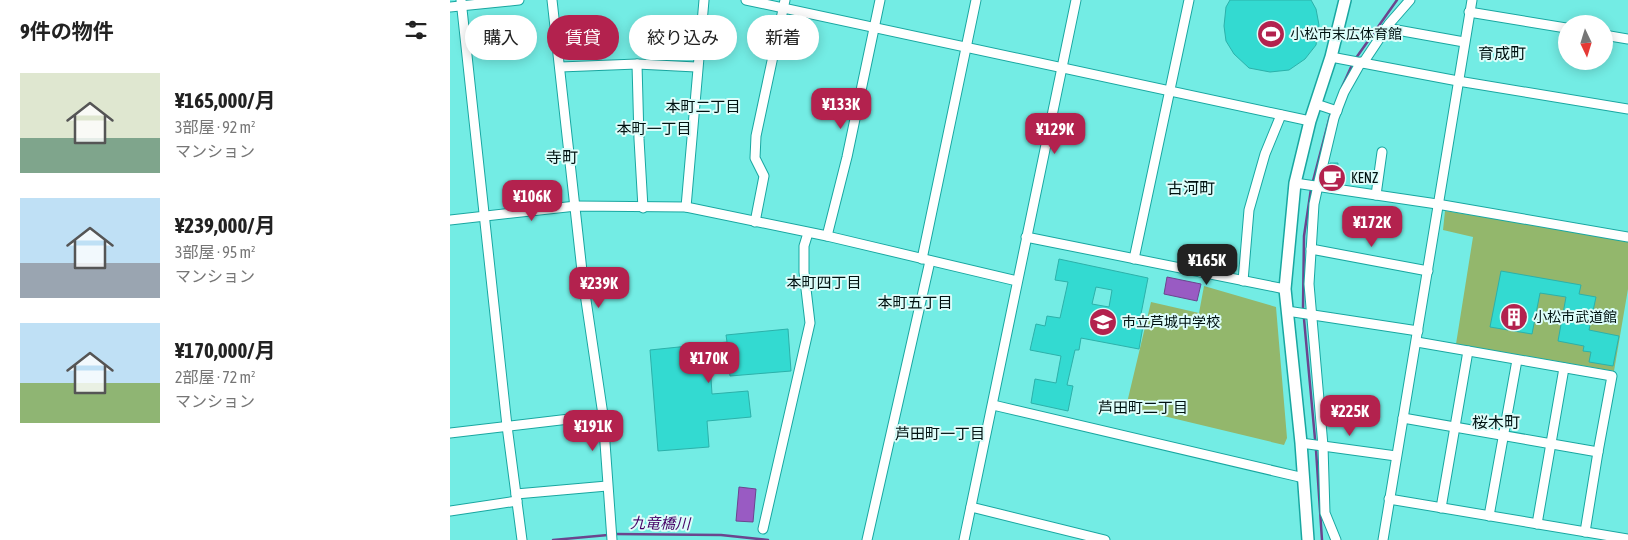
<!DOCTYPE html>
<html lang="ja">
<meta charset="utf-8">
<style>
:root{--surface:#fff;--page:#f6f6f6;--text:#222;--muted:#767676;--accent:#b3224e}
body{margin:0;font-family:"Asap Condensed","Noto Sans JP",sans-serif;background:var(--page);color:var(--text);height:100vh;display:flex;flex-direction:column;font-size:19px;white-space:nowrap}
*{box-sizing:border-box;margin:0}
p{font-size:16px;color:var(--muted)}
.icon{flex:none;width:28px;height:28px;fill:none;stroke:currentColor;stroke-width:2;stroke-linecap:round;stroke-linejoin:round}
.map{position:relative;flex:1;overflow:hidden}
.side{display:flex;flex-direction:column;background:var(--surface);width:450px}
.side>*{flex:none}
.top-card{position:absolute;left:15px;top:15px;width:475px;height:45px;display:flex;gap:10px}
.needle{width:32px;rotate:176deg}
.fabs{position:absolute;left:1108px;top:15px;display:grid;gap:10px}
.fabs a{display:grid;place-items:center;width:55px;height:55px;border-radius:50%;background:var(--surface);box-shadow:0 2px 12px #0003;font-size:25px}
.price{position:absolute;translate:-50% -42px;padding:0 11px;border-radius:10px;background:var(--accent);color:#fff;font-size:16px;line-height:32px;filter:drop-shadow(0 1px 2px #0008)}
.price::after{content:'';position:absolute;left:50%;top:30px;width:15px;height:11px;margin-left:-8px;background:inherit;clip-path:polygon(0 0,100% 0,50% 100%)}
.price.current{background:#222;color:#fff}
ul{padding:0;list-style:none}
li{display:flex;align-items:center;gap:15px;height:125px;padding:0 20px}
li span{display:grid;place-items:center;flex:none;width:140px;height:100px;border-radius:0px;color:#555}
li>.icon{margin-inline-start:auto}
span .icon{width:60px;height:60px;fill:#fffc;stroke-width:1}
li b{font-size:21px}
h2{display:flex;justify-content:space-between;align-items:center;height:60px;padding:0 20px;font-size:21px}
.pill{padding:0 18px;border-radius:22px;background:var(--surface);box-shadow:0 2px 12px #0003;font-size:18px;line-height:45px}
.pill.current{background:var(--accent);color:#fff}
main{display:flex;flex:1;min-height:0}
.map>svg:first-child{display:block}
.green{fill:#93b76c}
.water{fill:#995bc3;stroke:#6b458e}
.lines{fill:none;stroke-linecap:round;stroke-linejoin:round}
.stream{stroke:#6b458e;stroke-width:2.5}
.building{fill:#33dad1;stroke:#2cb1aa;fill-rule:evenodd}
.minor-casing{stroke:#19a7a1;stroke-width:11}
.tertiary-casing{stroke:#19a7a1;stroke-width:14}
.minor{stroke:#fff;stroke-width:9}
.tertiary{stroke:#fff;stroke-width:11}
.labels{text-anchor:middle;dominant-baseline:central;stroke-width:4;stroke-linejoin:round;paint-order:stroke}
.poi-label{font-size:14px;fill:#001211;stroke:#ddfdfa;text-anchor:start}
.neighbourhood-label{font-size:15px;fill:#001211;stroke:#ddfdfa}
.water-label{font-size:15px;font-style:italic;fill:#450066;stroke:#ddfdfa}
.quarter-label{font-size:16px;fill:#001211;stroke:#ddfdfa}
</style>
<main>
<section class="side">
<h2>9件の物件<svg class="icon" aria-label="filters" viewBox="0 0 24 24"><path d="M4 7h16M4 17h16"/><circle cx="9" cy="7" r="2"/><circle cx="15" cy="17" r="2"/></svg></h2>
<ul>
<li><span style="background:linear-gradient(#dfe7d0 65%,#7fa58c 0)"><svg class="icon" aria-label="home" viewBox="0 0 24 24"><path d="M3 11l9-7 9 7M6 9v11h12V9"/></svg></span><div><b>¥165,000/月</b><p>3部屋 · 92 m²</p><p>マンション</p></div></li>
<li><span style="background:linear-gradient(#bfe0f5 65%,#9aa5b1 0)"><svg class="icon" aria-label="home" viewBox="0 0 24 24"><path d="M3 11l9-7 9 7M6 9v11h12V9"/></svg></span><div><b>¥239,000/月</b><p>3部屋 · 95 m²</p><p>マンション</p></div></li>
<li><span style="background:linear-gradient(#bfe0f5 60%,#8fb573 0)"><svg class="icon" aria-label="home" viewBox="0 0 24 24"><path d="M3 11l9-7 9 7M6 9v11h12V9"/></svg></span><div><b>¥170,000/月</b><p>2部屋 · 72 m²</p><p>マンション</p></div></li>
</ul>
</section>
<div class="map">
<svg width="1178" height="540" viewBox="0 0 1178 540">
<rect width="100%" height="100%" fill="#73ece4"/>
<!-- green -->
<g class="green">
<path d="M 995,211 L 1178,240 L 1178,289 L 1164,371 L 1006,344 L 1023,237 L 993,230 Z"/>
<path d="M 754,286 L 826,307 L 837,438 L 834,445 L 676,407 L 701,302 L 749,313 Z"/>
</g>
<!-- water -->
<g class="water">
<path d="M 717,277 L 751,284 L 747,301 L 714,294 Z"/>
<path d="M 289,487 L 306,489 L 303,522 L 286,521 Z"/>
</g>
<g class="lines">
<!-- stream -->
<g class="stream">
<path d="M 906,58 L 947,0"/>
<path d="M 892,87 L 902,65"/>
<path d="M 863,181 L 881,112"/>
<path d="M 853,308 L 854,236 L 861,189"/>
<path d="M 854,319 L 865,439"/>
<path d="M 866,450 L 872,540"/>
<path d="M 164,534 L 271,535 L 318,540"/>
<path d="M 103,540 L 158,535"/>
</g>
</g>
<!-- building -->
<g class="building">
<path d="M 780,0 L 861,0 L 866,9 L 869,25 L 866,45 L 855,59 L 839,70 L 820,72 L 799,68 L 784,54 L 776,41 L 774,26 L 776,7 Z"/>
<path d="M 880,163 L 888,163 L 886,183 L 877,181 Z"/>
<path d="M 609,259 L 698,278 L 691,314 L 695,315 L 689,349 L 631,338 L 629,350 L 625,350 L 617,385 L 623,386 L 618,411 L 581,403 L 585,379 L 606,383 L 611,356 L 580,350 L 586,324 L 595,326 L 597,316 L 610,318 L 618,282 L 605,280 ZM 646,287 L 662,290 L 659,307 L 642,304 Z"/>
<path d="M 1051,271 L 1131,285 L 1129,294 L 1146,297 L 1139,330 L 1169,336 L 1163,366 L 1139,362 L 1141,352 L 1133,351 L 1134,346 L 1108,341 L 1116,297 L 1090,293 L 1082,334 L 1040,327 Z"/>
<path d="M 338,329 L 341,371 L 280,376 L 278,362 L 260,363 L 262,394 L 298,391 L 301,417 L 257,421 L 259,447 L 208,451 L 200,350 L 277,342 L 276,335 Z"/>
</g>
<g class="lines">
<!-- minor casing -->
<g class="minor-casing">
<g id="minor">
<path d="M 11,0 L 57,426 L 72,540"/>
<path d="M 102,0 L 133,280 L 153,415 L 162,540"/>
<path d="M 296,0 L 860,121"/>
<path d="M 0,7 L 69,0"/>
<path d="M 1019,12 L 1116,28"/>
<path d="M 936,28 L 1014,42"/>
<path d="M 1154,35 L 1178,39"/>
<path d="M 881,57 L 1008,81 L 1178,109"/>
<path d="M 913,63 L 939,24 L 960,0"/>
<path d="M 187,64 L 189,139 L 193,208"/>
<path d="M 110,67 L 187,64 L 246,67"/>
<path d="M 866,104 L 887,111"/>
<path d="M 845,183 L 987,204 L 1178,237"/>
<path d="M 926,195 L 932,152"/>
<path d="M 236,207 L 254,0"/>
<path d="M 0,220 L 126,206 L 236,207 L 377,236 L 567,281"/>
<path d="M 305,222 L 314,176 L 305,158 L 306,136 L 335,0"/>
<path d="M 377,236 L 397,157 L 430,0"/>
<path d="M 576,237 L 835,289"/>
<path d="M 861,249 L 978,271"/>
<path d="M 472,259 L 526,0"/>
<path d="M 684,259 L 739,0"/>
<path d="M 793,281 L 799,210 L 815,154 L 831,115"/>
<path d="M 837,311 L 968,331"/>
<path d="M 543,405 L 854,478"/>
<path d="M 953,418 L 1148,452 L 1162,376 L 967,342"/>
<path d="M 0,433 L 153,415"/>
<path d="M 851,443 L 946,456"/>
<path d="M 66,494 L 157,486"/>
<path d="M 939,499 L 1178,539"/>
<path d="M 521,507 L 655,540"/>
<path d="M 991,508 L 1018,351"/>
<path d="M 0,511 L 67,501"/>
<path d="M 1039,516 L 1067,360"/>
<path d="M 1087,524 L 1114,368"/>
<path d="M 313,529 L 360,323 L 354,272 L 354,246 L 358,233"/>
<path d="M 1135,532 L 1148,452"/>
<path d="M 417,540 L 480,261"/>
<path d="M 514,540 L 626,0"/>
<path d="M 886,540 L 875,513 L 873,446 L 859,284 L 864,204 L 869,181 L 884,118 L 894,92 L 911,62"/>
<path d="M 933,540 L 1022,0"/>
</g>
</g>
<!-- tertiary casing -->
<g class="tertiary-casing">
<path id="tertiary" d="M 858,540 L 851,443 L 835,289 L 845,183 L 860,121 L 881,57 L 895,0"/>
</g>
<!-- minor -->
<use href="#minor" class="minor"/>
<!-- tertiary -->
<use href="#tertiary" class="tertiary"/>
</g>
<!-- icons -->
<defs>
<g id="stadium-disc" transform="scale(1.4375)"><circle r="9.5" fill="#b3224e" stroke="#ddfdfa"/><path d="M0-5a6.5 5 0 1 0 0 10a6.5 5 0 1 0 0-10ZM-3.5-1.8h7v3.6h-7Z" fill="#fff"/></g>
<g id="cafe-disc" transform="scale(1.4375)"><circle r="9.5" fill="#b3224e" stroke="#ddfdfa"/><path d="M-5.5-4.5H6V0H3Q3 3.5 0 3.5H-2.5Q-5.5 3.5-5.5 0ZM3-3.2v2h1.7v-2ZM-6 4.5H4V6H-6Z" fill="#fff"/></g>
<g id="building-disc" transform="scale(1.4375)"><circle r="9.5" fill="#b3224e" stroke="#ddfdfa"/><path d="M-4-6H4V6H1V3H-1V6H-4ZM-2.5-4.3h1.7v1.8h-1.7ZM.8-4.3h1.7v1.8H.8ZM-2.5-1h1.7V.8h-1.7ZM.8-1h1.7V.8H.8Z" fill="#fff"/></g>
<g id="school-disc" transform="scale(1.4375)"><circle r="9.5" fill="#b3224e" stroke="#ddfdfa"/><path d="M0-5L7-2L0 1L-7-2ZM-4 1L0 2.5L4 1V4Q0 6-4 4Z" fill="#fff"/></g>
</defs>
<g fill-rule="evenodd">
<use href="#stadium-disc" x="821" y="34"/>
<use href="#cafe-disc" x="882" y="178"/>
<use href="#building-disc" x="1064" y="317"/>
<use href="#school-disc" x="653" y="322"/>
</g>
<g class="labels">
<!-- poi labels -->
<g class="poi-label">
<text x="840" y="34">小松市末広体育館</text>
<text x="901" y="178">KENZ</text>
<text x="1083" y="317">小松市武道館</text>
<text x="672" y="322">市立芦城中学校</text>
</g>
<!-- neighbourhood labels -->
<g class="neighbourhood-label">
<text x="253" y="106">本町二丁目</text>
<text x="204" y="128">本町一丁目</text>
<text x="374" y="282">本町四丁目</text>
<text x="465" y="302">本町五丁目</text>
<text x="693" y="407">芦田町二丁目</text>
<text x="490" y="433">芦田町一丁目</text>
</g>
<!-- water labels -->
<g class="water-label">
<text transform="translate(210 523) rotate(1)">九竜橋川</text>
</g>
<!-- quarter labels -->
<g class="quarter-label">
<text x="1052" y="53">育成町</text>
<text x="112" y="157">寺町</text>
<text x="741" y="188">古河町</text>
<text x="1046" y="422">桜木町</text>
</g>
</g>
</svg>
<div class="fabs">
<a><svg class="needle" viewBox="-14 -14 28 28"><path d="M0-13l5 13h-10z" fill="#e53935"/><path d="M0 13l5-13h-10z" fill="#767676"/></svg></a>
</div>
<b class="price" style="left:391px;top:130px">¥133K</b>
<b class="price" style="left:605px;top:155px">¥129K</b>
<b class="price" style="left:82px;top:222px">¥106K</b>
<b class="price" style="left:922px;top:248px">¥172K</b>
<b class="price current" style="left:757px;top:286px">¥165K</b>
<b class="price" style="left:149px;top:309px">¥239K</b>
<b class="price" style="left:259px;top:384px">¥170K</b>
<b class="price" style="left:900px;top:437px">¥225K</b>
<b class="price" style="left:143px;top:452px">¥191K</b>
<div class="top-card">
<a class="pill">購入</a>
<a class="pill current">賃貸</a>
<a class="pill">絞り込み</a>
<a class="pill">新着</a>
</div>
</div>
</main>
